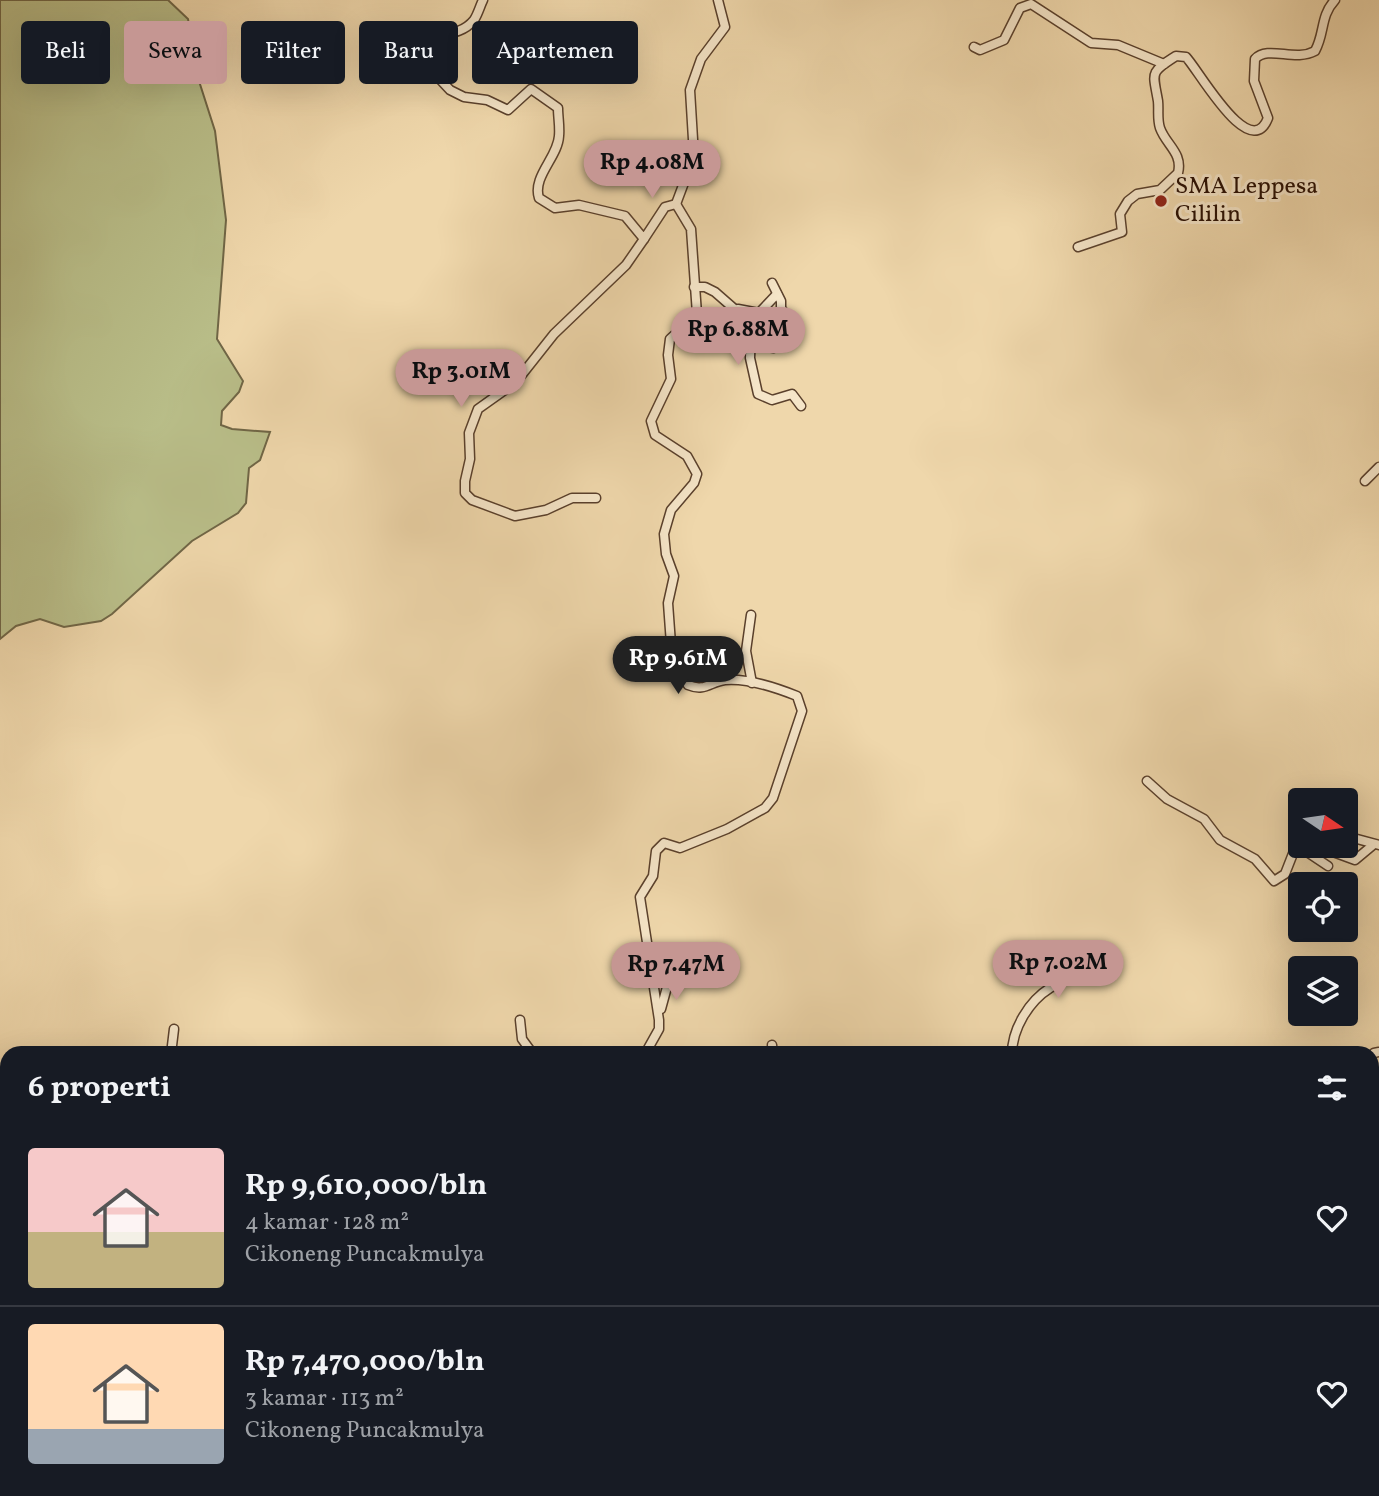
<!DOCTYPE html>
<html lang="id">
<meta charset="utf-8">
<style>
:root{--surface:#171b24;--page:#242831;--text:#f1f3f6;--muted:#9ea1a6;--line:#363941;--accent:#c59692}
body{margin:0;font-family:Vollkorn,serif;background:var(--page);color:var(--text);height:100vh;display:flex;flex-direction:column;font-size:26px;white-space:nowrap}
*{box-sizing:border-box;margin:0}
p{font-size:23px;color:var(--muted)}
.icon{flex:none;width:38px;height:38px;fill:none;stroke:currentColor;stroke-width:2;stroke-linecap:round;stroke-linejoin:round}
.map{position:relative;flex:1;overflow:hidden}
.panel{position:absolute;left:0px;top:1046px;width:1379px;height:450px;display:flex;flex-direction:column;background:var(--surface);border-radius:21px 21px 0 0;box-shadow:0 7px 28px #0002}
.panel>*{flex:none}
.banner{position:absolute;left:21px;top:21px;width:700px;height:63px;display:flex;gap:14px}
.needle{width:46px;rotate:103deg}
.fabs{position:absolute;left:1288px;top:788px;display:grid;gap:14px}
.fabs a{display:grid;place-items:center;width:70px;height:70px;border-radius:7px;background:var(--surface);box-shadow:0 7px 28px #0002;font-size:35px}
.price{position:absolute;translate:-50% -60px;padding:0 16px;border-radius:24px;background:var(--accent);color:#111;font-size:23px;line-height:46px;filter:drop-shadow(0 2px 4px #0008)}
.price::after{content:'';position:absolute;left:50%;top:42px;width:21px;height:16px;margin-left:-10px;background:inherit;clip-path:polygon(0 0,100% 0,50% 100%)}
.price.on{background:#222;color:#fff}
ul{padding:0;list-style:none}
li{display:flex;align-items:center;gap:21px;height:175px;padding:0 28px}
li+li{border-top:2px solid var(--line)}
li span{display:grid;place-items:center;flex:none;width:196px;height:140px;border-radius:7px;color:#555}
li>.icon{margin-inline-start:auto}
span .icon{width:84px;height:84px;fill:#fffc;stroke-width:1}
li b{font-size:30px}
h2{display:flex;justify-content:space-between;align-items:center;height:84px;padding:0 28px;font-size:30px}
.chip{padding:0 24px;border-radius:7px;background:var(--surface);box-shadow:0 7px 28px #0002;font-size:24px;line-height:63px}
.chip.on{background:var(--accent);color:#111}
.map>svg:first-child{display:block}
.green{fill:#b9be89;stroke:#706646;stroke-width:2}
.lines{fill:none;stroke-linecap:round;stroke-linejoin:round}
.minor-casing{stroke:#5a402c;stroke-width:11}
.minor{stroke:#f5e5c8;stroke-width:8}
.poi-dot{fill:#8f2418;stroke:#f5e5c8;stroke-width:2.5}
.labels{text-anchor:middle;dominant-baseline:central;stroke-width:6;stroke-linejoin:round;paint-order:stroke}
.poi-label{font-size:24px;fill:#280e02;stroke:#f5e5c8;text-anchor:start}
</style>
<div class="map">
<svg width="1379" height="1496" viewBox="0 0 1379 1496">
<rect width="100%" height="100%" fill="#efd7ab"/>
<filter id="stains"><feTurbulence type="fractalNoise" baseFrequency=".00286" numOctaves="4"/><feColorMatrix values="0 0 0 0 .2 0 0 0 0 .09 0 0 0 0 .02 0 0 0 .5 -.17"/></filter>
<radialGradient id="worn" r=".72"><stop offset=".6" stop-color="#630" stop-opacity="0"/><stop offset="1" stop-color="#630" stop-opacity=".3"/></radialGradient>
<!-- green -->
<g class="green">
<path d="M 0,0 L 168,0 L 188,19 L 199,81 L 215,131 L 226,220 L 217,339 L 243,381 L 239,392 L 222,411 L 221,425 L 232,429 L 270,432 L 260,460 L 249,468 L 246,503 L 238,513 L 192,541 L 112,614 L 101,621 L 64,627 L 40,619 L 16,626 L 0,639 Z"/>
<path d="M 383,1489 L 575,1489 L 560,1496 L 375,1496 Z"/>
</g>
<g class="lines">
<!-- minor casing -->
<g class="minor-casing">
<g id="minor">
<path d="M 483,0 C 480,6 478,14 474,20 C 456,42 426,28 411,50 L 417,67 L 435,74 L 450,90 L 464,97 L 487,100 L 508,110 L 531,89 L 558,108 C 558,117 560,127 559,136 C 558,157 532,177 539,198 L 555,208 L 579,205 L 625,216 L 644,239 L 665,207 L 676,204"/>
<path d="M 974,47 L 980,50 L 1004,40 L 1020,8 L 1031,4 L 1091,43 L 1118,45 L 1164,64"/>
<path d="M 676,204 L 694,156 L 690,90 L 701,59 L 725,27 L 718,0"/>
<path d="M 1078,247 L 1122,232 L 1120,214 L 1128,201 L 1137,194 L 1160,190 L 1178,173 C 1183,153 1166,145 1160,128 C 1157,119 1159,110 1158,101 C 1153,72 1149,73 1176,56 L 1186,57 C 1198,69 1250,164 1268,118 L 1254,81 L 1255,59 C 1268,45 1295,62 1315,51 C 1325,33 1320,16 1335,0"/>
<path d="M 694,287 L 705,287 L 715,292 L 747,320 L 751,330 L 750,358 L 758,394 L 772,400 L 792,394 L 801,406"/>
<path d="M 738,309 L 759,313 L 761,346 L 774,348 L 796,331 L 781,308 L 781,301 L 772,283"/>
<path d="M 759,313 L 777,294"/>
<path d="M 1365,481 L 1379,467"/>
<path d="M 596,498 L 572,498 L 546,510 L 515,516 L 472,500 L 465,493 L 465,481 L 470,459 L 469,433 L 478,409 L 516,382 L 554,334 L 626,265 L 644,239"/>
<path d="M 751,615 L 746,651 L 752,683"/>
<path d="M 1147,781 L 1167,799 L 1204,819 L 1220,840 L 1255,859 L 1274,881 L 1285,874 L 1294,851 L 1307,851 L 1306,845"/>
<path d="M 1300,817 L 1300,834"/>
<path d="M 1346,836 L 1379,845"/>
<path d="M 1322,845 L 1325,849 L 1355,860 L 1373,845"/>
<path d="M 1307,852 L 1328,866"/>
<path d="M 661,1009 L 673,965"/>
<path d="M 520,1020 L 522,1039 L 533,1054"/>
<path d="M 772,1045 L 773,1054"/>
<path d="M 1374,1053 L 1379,1052"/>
<path d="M 171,1054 L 174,1029"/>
<path d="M 645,1054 L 659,1029 L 659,1020 L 640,897 L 653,876 L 656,851 L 664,843 L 680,848 L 727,829 L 765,808 L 773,798 L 802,711 L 797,696 C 777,688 747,678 725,680 C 710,682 705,692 688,685 L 677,668 L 671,644 L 668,603 L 674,576 L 666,554 L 664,534 L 671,510 L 694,483 L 697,474 L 687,456 L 655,435 L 651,421 L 671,379 L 668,355 L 670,339 L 697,314 L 691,229 L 676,204"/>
<path d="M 1012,1054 C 1012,1029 1029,1001 1050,988 C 1064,979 1084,976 1088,959"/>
<path d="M 1372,1242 L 1379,1227"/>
<path d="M 1372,1285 L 1379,1291"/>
<path d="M 0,1493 L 8,1489"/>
</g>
</g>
<!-- minor -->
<use href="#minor" class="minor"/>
</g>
<!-- markers -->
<circle class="poi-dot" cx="1161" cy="201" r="7"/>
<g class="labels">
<!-- poi labels -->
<g class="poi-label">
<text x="1175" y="187">SMA Leppesa<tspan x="1175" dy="28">Cililin</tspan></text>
</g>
</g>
<rect width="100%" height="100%" filter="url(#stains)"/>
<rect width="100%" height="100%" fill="url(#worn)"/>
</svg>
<div class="fabs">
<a><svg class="needle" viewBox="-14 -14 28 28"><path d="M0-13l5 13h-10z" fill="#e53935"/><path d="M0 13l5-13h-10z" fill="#9ea1a6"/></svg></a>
<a><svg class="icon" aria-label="locate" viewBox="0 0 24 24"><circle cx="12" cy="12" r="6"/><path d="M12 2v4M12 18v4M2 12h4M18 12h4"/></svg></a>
<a><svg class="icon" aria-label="layers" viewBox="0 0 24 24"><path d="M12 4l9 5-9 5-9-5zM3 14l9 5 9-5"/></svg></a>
</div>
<b class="price" style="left:652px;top:200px">Rp 4.08M</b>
<b class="price" style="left:738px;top:367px">Rp 6.88M</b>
<b class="price" style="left:461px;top:409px">Rp 3.01M</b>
<b class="price on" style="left:678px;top:696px">Rp 9.61M</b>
<b class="price" style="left:1058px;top:1000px">Rp 7.02M</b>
<b class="price" style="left:676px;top:1002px">Rp 7.47M</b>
<div class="banner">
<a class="chip">Beli</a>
<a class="chip on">Sewa</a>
<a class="chip">Filter</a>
<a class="chip">Baru</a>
<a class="chip">Apartemen</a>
</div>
<section class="panel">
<h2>6 properti<svg class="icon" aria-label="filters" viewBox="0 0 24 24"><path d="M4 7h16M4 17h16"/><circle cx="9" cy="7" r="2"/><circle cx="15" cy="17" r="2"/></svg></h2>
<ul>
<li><span style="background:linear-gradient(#f6c9c9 60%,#c2b280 0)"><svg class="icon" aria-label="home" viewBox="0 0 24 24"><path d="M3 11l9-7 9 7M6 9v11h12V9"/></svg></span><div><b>Rp 9,610,000/bln</b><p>4 kamar · 128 m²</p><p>Cikoneng Puncakmulya</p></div><svg class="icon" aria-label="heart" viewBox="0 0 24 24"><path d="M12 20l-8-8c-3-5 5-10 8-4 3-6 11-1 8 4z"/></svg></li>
<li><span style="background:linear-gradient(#ffd9b3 75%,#9aa5b1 0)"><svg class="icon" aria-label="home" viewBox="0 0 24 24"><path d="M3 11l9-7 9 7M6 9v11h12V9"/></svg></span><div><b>Rp 7,470,000/bln</b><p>3 kamar · 113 m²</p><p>Cikoneng Puncakmulya</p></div><svg class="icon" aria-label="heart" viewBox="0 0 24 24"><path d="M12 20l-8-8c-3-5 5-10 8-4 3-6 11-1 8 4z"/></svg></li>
</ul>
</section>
</div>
